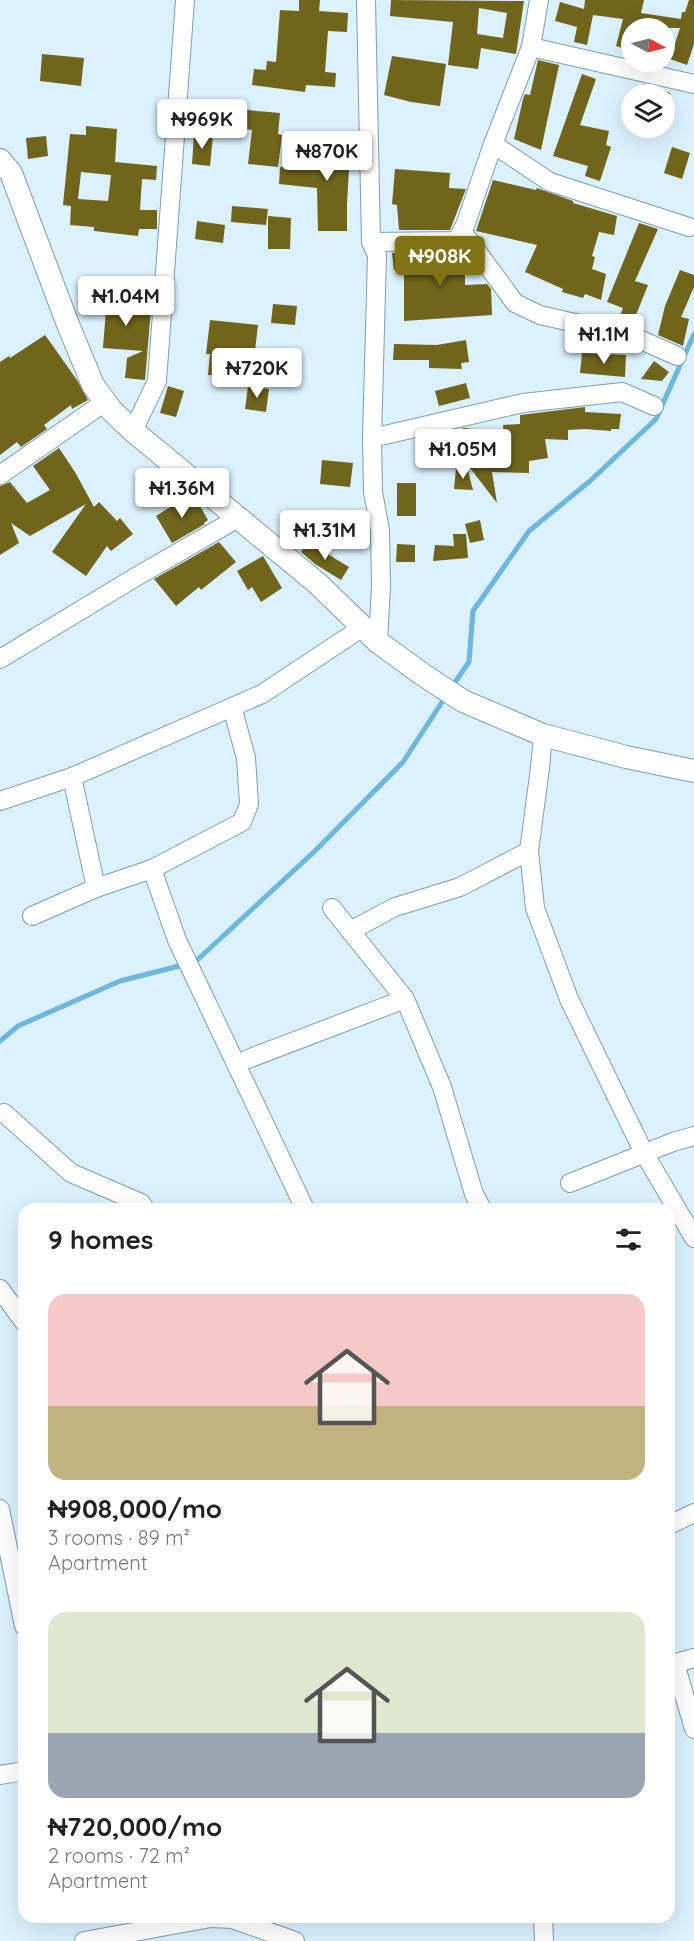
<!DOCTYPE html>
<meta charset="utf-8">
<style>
:root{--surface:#fff;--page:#f2f2f2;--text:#222;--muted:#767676;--accent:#817315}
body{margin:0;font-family:Quicksand,sans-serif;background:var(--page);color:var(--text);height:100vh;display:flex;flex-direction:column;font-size:22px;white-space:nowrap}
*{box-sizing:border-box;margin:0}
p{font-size:20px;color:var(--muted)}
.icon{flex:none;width:33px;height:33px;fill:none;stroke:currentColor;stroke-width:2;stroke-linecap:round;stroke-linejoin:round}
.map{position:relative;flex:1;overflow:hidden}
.sheet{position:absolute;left:18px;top:1203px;width:657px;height:720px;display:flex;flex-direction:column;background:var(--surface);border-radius:18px;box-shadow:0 6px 24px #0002}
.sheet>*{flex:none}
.needle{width:39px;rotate:97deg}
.controls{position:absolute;left:621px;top:18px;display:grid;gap:12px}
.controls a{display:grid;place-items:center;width:54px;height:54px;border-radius:50%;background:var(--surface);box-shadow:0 6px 24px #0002;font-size:30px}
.price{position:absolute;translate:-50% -51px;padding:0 14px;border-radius:6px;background:#fff;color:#222;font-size:20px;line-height:39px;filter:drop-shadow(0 2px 3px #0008)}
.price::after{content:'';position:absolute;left:50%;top:36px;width:18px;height:14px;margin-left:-9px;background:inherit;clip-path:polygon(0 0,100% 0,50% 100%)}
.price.selected{background:var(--accent);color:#fff}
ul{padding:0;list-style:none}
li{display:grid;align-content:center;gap:12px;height:318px;padding:0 30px}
li span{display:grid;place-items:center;height:186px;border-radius:18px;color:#555}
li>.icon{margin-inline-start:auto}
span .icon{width:108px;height:108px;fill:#fffc;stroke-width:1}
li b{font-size:26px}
h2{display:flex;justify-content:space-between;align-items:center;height:72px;padding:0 30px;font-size:26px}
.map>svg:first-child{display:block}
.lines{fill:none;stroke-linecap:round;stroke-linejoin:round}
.stream{stroke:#6db6dd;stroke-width:5}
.building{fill:#71651c;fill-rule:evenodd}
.minor-casing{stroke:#7b9fb3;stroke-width:20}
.tertiary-casing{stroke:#7b9fb3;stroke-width:24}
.minor{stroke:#fff;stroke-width:18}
.tertiary{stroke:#fff;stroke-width:22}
</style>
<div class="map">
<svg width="694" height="1941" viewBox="0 0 694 1941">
<rect width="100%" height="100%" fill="#dbf1fe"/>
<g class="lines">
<!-- stream -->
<g class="stream">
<path d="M 451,688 L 469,662 L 473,611 L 529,531 L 590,481 L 656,419 L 694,334"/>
<path d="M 0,1041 L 18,1026 L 120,981 L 195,962 L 316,850 L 403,762 L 446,696"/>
</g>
</g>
<!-- building -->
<g class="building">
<path d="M 299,0 L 320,0 L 319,11 L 348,13 L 347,32 L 328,31 L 325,72 L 336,73 L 335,87 L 306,85 L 305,92 L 252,85 L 254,69 L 266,70 L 267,61 L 276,62 L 280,10 L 299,11 Z"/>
<path d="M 391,0 L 524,1 L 516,54 L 481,48 L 478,69 L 448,65 L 453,22 L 390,16 ZM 479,8 L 507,13 L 503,38 L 477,34 Z"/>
<path d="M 585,0 L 644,0 L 641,13 L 681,19 L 682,12 L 685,12 L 689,0 L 694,0 L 694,44 L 687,65 L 670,59 L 680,28 L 632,28 L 632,51 L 616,46 L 623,19 L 593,15 L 587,45 L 574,42 L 577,27 L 555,21 L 560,2 L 584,9 Z"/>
<path d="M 42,54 L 84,58 L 81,86 L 40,81 Z"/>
<path d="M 392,56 L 446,64 L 440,106 L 411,102 L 384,95 Z"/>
<path d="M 538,60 L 559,65 L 541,150 L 514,139 L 523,99 L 525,94 L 530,95 Z"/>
<path d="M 582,74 L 596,79 L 580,125 L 609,131 L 606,145 L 611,147 L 600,181 L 585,176 L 588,166 L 553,156 Z"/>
<path d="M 643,84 L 661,88 L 671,94 L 636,94 Z"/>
<path d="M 247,110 L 280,113 L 278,134 L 282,135 L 278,167 L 248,164 L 252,130 L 245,129 Z"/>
<path d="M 86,126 L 117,129 L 115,162 L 157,166 L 156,180 L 142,179 L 140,210 L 157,210 L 157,229 L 139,229 L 138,236 L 94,231 L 94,227 L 70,225 L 71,206 L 63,205 L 70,134 L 86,135 ZM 81,172 L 111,175 L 108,201 L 78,199 Z"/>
<path d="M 194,134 L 213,135 L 210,166 L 192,164 Z"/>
<path d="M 322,134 L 351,137 L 347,203 L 347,231 L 318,231 L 317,188 L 279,184 L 280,167 L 319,170 Z"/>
<path d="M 46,136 L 48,156 L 28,159 L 26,138 Z"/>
<path d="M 672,147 L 690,153 L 682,179 L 664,173 Z"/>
<path d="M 395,169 L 450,173 L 449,188 L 466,189 L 450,230 L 399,230 L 397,205 L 392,204 Z"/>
<path d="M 493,180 L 536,190 L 537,188 L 573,201 L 573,203 L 617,216 L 614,235 L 599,232 L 592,256 L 595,257 L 592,269 L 606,274 L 601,300 L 585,294 L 583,298 L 562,292 L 563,289 L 525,272 L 537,245 L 476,231 Z"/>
<path d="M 232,206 L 268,209 L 266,225 L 231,222 Z"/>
<path d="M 268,216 L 291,218 L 290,249 L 268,249 Z"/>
<path d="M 197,221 L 225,225 L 223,243 L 195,239 Z"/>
<path d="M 639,223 L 658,229 L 635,281 L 648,285 L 632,325 L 618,321 L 623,308 L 607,302 Z"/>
<path d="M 463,251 L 469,260 L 465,260 L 465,285 L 487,284 L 491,289 L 492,315 L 404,321 L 404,268 L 394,270 L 392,253 L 457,252 Z"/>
<path d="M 680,270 L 694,275 L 694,287 L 681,317 L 689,319 L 683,346 L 658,335 L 665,306 Z"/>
<path d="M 89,292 L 122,295 L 122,292 L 152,297 L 145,380 L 125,378 L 127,358 L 143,351 L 103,348 L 106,309 L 87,307 Z"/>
<path d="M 273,304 L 297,306 L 295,325 L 271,323 Z"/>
<path d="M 210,320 L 258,325 L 254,359 L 249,359 L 247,378 L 208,375 L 210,354 L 206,354 Z"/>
<path d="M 45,335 L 77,380 L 88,400 L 72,409 L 71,405 L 44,425 L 47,429 L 21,447 L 17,442 L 0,455 L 0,362 L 9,356 L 10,358 Z"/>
<path d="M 466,340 L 469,362 L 461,363 L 462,369 L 429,368 L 429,360 L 393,360 L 394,344 L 437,345 Z"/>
<path d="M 582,353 L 626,355 L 625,377 L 580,373 Z"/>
<path d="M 654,361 L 669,372 L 662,381 L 641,379 Z"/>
<path d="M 466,383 L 470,398 L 439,406 L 435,391 Z"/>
<path d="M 168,386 L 184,391 L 176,417 L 160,413 Z"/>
<path d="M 248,386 L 269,389 L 266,412 L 245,409 Z"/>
<path d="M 585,407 L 585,412 L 621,414 L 619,429 L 611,429 L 611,431 L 585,429 L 568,430 L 568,440 L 545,439 L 548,458 L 529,461 L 529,473 L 492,472 L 497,503 L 467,464 L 467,466 L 442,464 L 445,433 L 465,428 L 473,429 L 469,467 L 506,460 L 503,425 L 520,424 L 520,415 Z"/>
<path d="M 59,448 L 75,472 L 94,507 L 99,502 L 117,521 L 120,518 L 133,534 L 111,551 L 107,546 L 86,576 L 52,552 L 86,504 L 30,536 L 11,523 L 19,543 L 0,555 L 0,486 L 10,482 L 27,503 L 50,490 L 33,466 Z"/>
<path d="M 322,460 L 353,463 L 350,487 L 320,484 Z"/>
<path d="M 467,467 L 473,490 L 454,489 L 456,469 Z"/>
<rect x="397" y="483" width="19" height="33"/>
<path d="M 189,495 L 197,501 L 208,520 L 204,523 L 205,524 L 172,543 L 156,516 Z"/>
<path d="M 480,520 L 484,540 L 470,543 L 465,524 Z"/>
<path d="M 453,534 L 466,534 L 468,558 L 433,561 L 435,545 L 454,546 Z"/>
<path d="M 219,542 L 236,562 L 201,590 L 199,587 L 176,606 L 154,579 Z"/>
<path d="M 308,542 L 349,567 L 341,580 L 315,564 L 301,552 Z"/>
<path d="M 397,544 L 415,545 L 415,562 L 396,562 Z"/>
<path d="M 263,556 L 282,588 L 261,602 L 252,587 L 248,590 L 237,571 Z"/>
</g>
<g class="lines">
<!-- minor casing -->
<g class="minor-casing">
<g id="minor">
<path d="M 366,0 L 371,242 L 377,255 L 372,438 L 373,492 L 380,530 L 381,586 L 378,642"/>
<path d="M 531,47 L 694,84"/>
<path d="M 493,144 L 550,182 L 689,227"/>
<path d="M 462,231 L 515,303 L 540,315 L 632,336 L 677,356"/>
<path d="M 371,242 L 457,241 L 466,223 L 493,144 L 531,47 L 539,0"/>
<path d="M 133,431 L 157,381 L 185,0"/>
<path d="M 372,438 L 523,403 L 622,392 L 654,406"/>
<path d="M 0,475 L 105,402"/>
<path d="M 0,659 L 134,578 L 238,518"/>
<path d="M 543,735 L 540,768 L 529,851 L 535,908 L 569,999 L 644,1153 L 694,1238"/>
<path d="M 72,777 L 96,888"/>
<path d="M 0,801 L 72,777 L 262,694 L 363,627"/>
<path d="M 152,869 L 177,940 L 305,1209"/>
<path d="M 332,908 L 405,999 L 442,1087 L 474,1194 L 482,1209"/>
<path d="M 32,916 L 96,888 L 152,869 L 242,822 L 249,804 L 246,758 L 232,707"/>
<path d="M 350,931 L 395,907 L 460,887 L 529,851"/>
<path d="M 248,1059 L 405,999"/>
<path d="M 4,1113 L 71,1173 L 141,1203 L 145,1209"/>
<path d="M 570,1183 L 673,1142 L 694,1136"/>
<path d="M 0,1289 L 24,1322"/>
<path d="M 0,1509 L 24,1626"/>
<path d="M 669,1525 L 694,1513"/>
<path d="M 675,1663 L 694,1729"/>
<path d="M 669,1665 L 694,1658"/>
<path d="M 0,1775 L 24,1771"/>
<path d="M 543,1917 L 544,1941"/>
<path d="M 84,1941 L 211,1918 L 232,1919 L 295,1941"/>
</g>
</g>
<!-- tertiary casing -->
<g class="tertiary-casing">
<path id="tertiary" d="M 0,160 L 11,173 L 67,322 L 93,385 L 112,411 L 133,431 L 317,583 L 378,642 L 422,674 L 463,701 L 543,735 L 626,757 L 694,771"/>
</g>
<!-- minor -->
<use href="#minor" class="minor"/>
<!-- tertiary -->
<use href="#tertiary" class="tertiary"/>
</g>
</svg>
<div class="controls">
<a><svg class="needle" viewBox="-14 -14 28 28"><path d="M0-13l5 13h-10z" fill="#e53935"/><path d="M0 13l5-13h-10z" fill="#767676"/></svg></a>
<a><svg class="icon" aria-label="layers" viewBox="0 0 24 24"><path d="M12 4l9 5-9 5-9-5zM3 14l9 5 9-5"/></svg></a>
</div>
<b class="price" style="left:202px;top:150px">₦969K</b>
<b class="price" style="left:327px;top:182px">₦870K</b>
<b class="price selected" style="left:440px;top:287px">₦908K</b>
<b class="price" style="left:126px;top:327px">₦1.04M</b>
<b class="price" style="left:604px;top:365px">₦1.1M</b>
<b class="price" style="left:257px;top:399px">₦720K</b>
<b class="price" style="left:463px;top:480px">₦1.05M</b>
<b class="price" style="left:182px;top:519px">₦1.36M</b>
<b class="price" style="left:325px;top:561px">₦1.31M</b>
<section class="sheet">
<h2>9 homes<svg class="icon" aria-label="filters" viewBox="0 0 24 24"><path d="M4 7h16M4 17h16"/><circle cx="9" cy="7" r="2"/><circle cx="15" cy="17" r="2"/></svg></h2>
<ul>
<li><span style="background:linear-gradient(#f6c9c9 60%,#c2b280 0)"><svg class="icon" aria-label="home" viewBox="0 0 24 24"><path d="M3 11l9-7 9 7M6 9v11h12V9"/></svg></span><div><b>₦908,000/mo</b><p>3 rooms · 89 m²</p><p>Apartment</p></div></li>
<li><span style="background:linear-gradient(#dfe7d0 65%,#9aa5b1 0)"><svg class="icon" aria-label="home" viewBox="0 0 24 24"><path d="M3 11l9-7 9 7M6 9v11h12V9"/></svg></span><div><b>₦720,000/mo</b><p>2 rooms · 72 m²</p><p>Apartment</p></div></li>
</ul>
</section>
</div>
